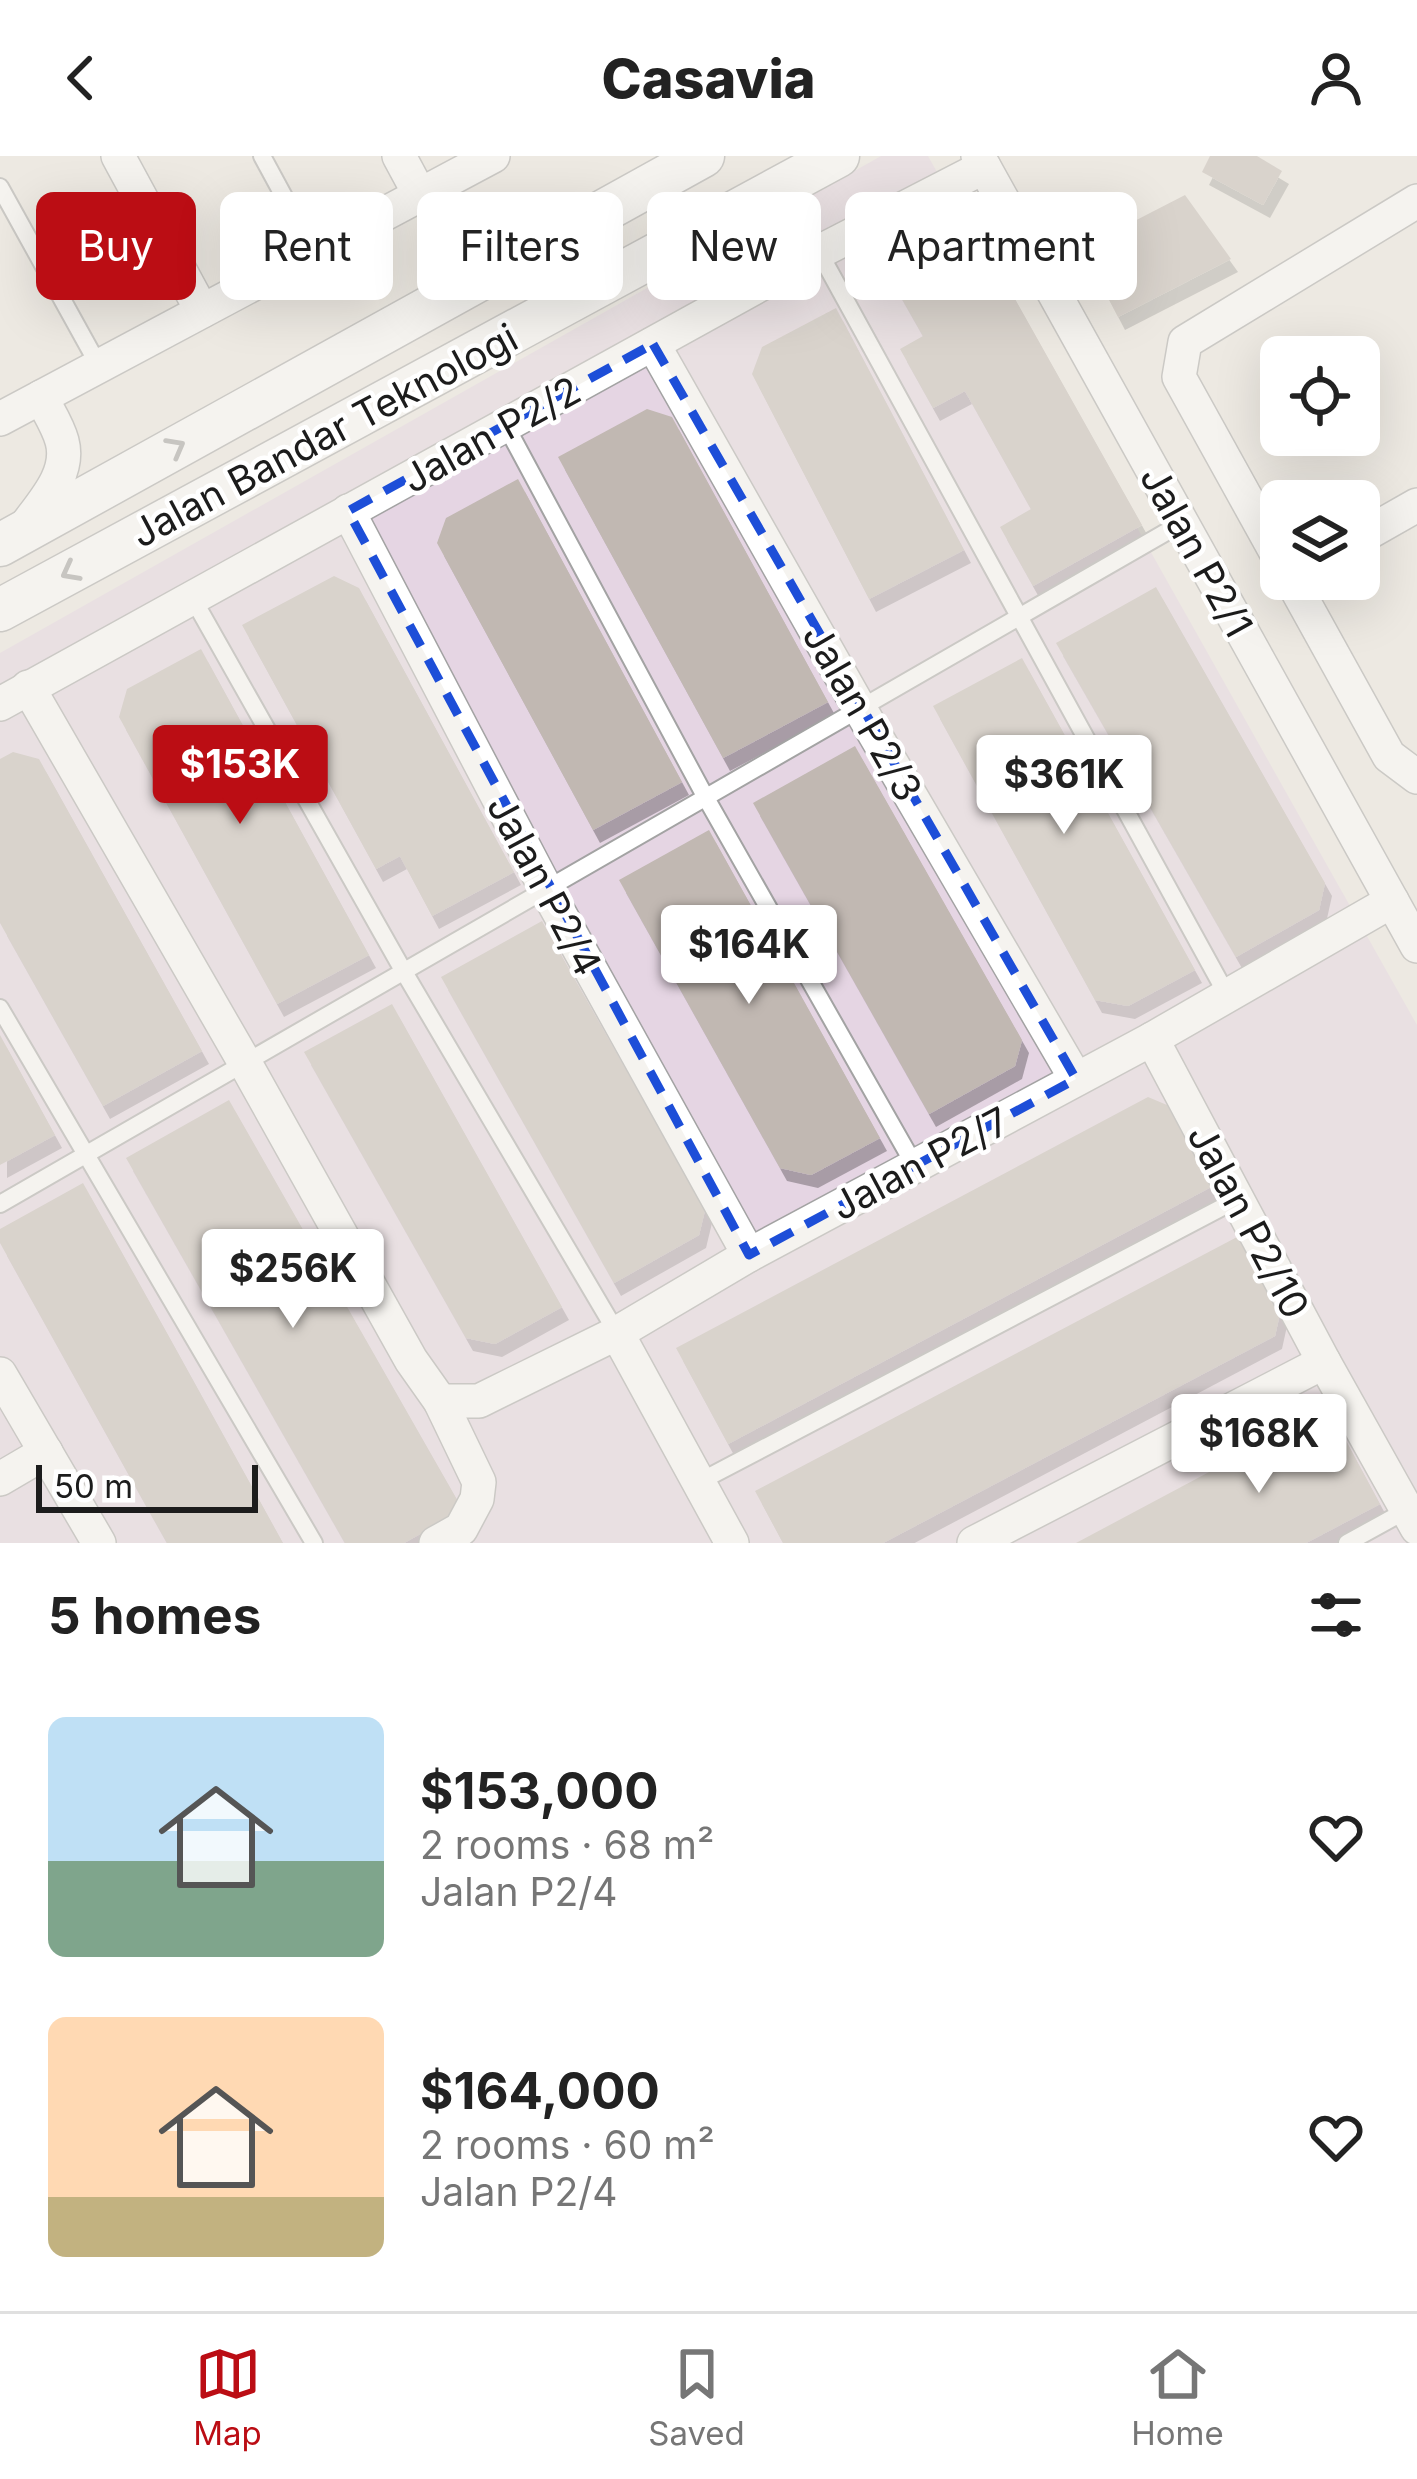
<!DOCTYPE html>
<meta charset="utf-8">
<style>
:root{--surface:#fff;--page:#f6f6f6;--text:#222;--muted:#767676;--line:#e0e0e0;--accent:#bb0d14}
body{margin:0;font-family:Inter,sans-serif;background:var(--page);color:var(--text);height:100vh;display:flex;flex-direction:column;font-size:45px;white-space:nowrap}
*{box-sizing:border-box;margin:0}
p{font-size:39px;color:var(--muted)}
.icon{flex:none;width:66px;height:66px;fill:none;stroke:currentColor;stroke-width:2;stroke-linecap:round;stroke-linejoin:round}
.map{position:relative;height:1387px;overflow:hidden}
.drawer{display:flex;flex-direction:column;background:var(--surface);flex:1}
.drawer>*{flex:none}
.banner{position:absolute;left:36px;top:36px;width:1347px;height:108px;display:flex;gap:24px}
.buttons{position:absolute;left:1260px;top:180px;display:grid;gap:24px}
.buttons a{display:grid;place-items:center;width:120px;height:120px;border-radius:18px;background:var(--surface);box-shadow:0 12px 48px #0002;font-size:60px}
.scale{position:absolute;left:36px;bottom:30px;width:222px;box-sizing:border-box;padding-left:12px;border:6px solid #1c1c1c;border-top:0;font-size:33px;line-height:42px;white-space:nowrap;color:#1c1c1c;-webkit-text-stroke:9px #fff;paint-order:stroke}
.price{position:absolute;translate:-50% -102px;padding:0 27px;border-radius:12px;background:#fff;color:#222;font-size:39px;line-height:78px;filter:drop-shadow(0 3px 6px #0008)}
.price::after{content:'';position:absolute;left:50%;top:72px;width:36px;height:27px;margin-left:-18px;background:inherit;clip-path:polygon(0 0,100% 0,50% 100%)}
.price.active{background:var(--accent);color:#fff}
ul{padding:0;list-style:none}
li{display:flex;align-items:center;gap:36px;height:300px;padding:0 48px}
li span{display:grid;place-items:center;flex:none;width:336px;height:240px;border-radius:18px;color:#555}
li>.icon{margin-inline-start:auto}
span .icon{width:144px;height:144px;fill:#fffc;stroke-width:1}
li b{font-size:51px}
h2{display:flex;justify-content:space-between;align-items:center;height:144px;padding:0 48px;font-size:51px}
.chip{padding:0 42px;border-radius:18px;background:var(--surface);box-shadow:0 12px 48px #0002;font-size:42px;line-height:108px}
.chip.active{background:var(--accent);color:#fff}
header{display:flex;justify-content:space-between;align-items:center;height:156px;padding:0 48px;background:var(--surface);font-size:54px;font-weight:800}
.dock{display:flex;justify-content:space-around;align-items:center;height:168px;border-top:3px solid var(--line);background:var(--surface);font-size:33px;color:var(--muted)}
.dock a{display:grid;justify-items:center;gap:6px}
.dock .active{color:var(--accent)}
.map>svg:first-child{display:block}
.industrial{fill:#e5d5e3}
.building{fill:#c1b8b2;filter:url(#shadow)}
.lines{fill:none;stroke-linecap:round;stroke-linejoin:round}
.service-casing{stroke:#a3a3a3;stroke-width:20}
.minor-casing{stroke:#a3a3a3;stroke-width:36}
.tertiary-casing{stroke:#a3a3a3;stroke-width:45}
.service{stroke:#fff;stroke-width:16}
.minor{stroke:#fff;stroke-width:33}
.tertiary{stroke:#fff;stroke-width:42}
.oneway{stroke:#999}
.marked{fill:none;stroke:#1d4ed8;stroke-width:9;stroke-dasharray:24 15;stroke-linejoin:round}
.labels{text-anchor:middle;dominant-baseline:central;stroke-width:9;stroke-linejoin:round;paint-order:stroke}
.street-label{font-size:39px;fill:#1c1c1c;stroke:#fff}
</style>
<header><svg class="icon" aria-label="back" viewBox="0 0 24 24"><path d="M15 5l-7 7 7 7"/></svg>Casavia<svg class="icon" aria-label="person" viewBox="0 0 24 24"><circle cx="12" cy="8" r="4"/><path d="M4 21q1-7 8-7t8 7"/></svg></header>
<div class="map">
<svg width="1417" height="1387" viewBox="0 0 1417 1387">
<defs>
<filter id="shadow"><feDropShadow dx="7" dy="13" stdDeviation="0" flood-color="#0004"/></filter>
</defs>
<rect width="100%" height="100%" fill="#ede9e2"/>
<!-- industrial -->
<path class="industrial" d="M 881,0 L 928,0 L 1417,869 L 1417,1387 L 0,1387 L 0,497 Z"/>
<!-- building -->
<g class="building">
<path d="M 1210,0 L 1257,0 L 1282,15 L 1263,49 L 1202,16 Z"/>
<path d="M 1185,39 L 1231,103 L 1118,161 L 1082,92 Z"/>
<path d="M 956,83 L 987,93 L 1142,369 L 1033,430 L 1000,371 L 1031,353 L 965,235 L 933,252 L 900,193 L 923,180 L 889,120 Z"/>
<path d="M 836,152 L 964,394 L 869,443 L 752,218 L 762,191 Z"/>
<path d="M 647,253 L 672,261 L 828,546 L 723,602 L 558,301 Z"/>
<path d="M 518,323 L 682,626 L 593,674 L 437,387 L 446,362 Z"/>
<path d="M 334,420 L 359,432 L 514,716 L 432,760 L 400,700 L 376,713 L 242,469 Z"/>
<path d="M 1156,431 L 1325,727 L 1319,754 L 1236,801 L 1056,487 Z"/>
<path d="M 201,493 L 369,799 L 277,848 L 119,561 L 127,533 Z"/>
<path d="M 1022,502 L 1195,814 L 1128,850 L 1095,844 L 933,550 Z"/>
<path d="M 855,590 L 1022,884 L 1015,910 L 929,958 L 753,647 Z"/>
<path d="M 13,596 L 39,603 L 202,895 L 103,950 L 0,767 L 0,603 Z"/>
<path d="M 709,674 L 880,982 L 811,1019 L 780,1012 L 619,724 Z"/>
<path d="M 542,765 L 705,1054 L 699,1079 L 614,1127 L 441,821 Z"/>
<path d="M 392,848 L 562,1151 L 495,1188 L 466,1182 L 304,896 Z"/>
<path d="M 0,879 L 55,979 L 0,1009 Z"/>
<path d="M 1148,941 L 1167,949 L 1211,1031 L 728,1288 L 676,1192 Z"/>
<path d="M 229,944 L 463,1354 L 404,1387 L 345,1387 L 126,1002 Z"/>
<path d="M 83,1027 L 167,1177 L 283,1387 L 167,1387 L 140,1339 L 0,1087 L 0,1073 Z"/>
<path d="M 1239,1080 L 1280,1157 L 1275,1180 L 883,1387 L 783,1387 L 755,1335 Z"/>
<path d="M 1314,1260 L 1338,1270 L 1380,1348 L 1306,1387 L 1076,1387 Z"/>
</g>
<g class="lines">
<!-- service casing -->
<g class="service-casing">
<g id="service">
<path d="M 262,0 L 314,96"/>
<path d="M 0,31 L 99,210"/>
<path d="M 819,96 L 1227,839"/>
<path d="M 506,270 L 706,642 L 915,1010"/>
<path d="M 192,441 L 404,816 L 617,1177"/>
<path d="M 0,852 L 314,1387"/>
<path d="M 0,1048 L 1182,367"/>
<path d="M 699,1326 L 1238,1043"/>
<path d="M 1347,1387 L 1407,1354"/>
</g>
</g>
<!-- minor casing -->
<g class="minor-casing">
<g id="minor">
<path d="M 118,0 L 202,155"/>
<path d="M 399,0 L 420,39"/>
<path d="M 978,0 L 1417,790"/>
<path d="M 653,188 L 860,553 L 1076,923"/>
<path d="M 0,263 L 493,0"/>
<path d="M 348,355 L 546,733 L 749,1099"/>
<path d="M 25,371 C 42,347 71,318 62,285 C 58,270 48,255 41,241"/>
<path d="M 1359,382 L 1417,349"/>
<path d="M 1281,405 L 1179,221 L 1185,186 L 1417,45"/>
<path d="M 1291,423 L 1389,600 L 1417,621"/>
<path d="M 28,531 L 245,907 L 411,1204 L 440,1245 L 479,1326 L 477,1343 L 461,1373 L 436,1387"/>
<path d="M 0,548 L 819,96 L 984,11"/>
<path d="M 1152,883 L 1324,1206 L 1417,1372"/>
<path d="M 617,1177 L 732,1387"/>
<path d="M 0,1218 L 99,1387"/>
<path d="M 440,1245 L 479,1245 L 617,1177 L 749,1099 L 1152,883 L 1392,745"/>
<path d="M 0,1323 L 46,1296"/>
<path d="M 974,1387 L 1324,1206"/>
</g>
</g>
<!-- tertiary casing -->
<g class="tertiary-casing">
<g id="tertiary">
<path d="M 0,389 L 703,0"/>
<path d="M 0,454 L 838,0"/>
</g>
</g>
<!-- service -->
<use href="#service" class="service"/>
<!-- minor -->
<use href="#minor" class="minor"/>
<!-- tertiary -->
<use href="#tertiary" class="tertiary"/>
</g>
<!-- one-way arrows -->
<defs><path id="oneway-chevron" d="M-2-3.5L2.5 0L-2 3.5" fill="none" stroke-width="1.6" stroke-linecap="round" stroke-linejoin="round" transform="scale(3)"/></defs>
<g class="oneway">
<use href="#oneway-chevron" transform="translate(176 291) rotate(-29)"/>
<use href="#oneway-chevron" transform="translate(70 416) rotate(152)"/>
</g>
<!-- marked area -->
<path d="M0 0H1417V1387H0ZM 653,188 L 1076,923 L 749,1099 L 348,355 Z" fill="#ede9e2" fill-opacity=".55" fill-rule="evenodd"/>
<path class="marked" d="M 653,188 L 1076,923 L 749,1099 L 348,355 Z"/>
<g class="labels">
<!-- street labels -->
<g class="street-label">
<text transform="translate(491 278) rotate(-29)">Jalan P2/2</text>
<text transform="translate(324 279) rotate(-28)">Jalan Bandar Teknologi</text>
<text transform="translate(1197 395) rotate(61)">Jalan P2/1</text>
<text transform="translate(863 556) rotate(60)">Jalan P2/3</text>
<text transform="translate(545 729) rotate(62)">Jalan P2/4</text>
<text transform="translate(920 1007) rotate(-28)">Jalan P2/7</text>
<text transform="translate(1249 1065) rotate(62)">Jalan P2/10</text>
</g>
</g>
</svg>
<div class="buttons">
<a><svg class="icon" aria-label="locate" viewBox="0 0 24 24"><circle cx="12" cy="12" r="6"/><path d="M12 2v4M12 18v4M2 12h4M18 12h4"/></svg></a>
<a><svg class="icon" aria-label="layers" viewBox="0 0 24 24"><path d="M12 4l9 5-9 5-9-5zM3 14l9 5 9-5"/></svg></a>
</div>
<div class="scale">50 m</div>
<b class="price active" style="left:240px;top:671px">$153K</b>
<b class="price" style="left:1064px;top:681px">$361K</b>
<b class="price" style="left:749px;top:851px">$164K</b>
<b class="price" style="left:293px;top:1175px">$256K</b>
<b class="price" style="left:1259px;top:1340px">$168K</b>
<div class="banner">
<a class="chip active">Buy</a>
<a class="chip">Rent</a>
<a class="chip">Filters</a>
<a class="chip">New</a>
<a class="chip">Apartment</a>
</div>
</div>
<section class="drawer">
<h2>5 homes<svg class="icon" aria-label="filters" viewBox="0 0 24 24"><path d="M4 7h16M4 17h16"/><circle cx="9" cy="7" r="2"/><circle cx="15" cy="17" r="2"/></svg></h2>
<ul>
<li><span style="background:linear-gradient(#bfe0f5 60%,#7fa58c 0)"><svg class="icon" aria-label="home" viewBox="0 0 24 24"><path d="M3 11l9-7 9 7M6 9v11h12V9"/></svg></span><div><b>$153,000</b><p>2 rooms · 68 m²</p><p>Jalan P2/4</p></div><svg class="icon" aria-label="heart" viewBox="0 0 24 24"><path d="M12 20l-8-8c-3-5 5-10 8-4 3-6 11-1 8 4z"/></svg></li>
<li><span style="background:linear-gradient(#ffd9b3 75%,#c2b280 0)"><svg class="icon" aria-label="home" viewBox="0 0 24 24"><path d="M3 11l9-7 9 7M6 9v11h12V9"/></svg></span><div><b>$164,000</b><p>2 rooms · 60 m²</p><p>Jalan P2/4</p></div><svg class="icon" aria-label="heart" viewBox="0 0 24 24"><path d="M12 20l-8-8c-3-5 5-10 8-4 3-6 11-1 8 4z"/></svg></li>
</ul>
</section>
<nav class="dock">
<a class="active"><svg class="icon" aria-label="map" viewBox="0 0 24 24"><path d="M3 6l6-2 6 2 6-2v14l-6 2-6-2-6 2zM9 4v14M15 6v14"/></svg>Map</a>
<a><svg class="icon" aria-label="saved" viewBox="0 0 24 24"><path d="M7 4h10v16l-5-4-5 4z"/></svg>Saved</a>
<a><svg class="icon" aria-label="home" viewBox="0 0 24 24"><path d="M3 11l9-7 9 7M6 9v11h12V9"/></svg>Home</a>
</nav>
